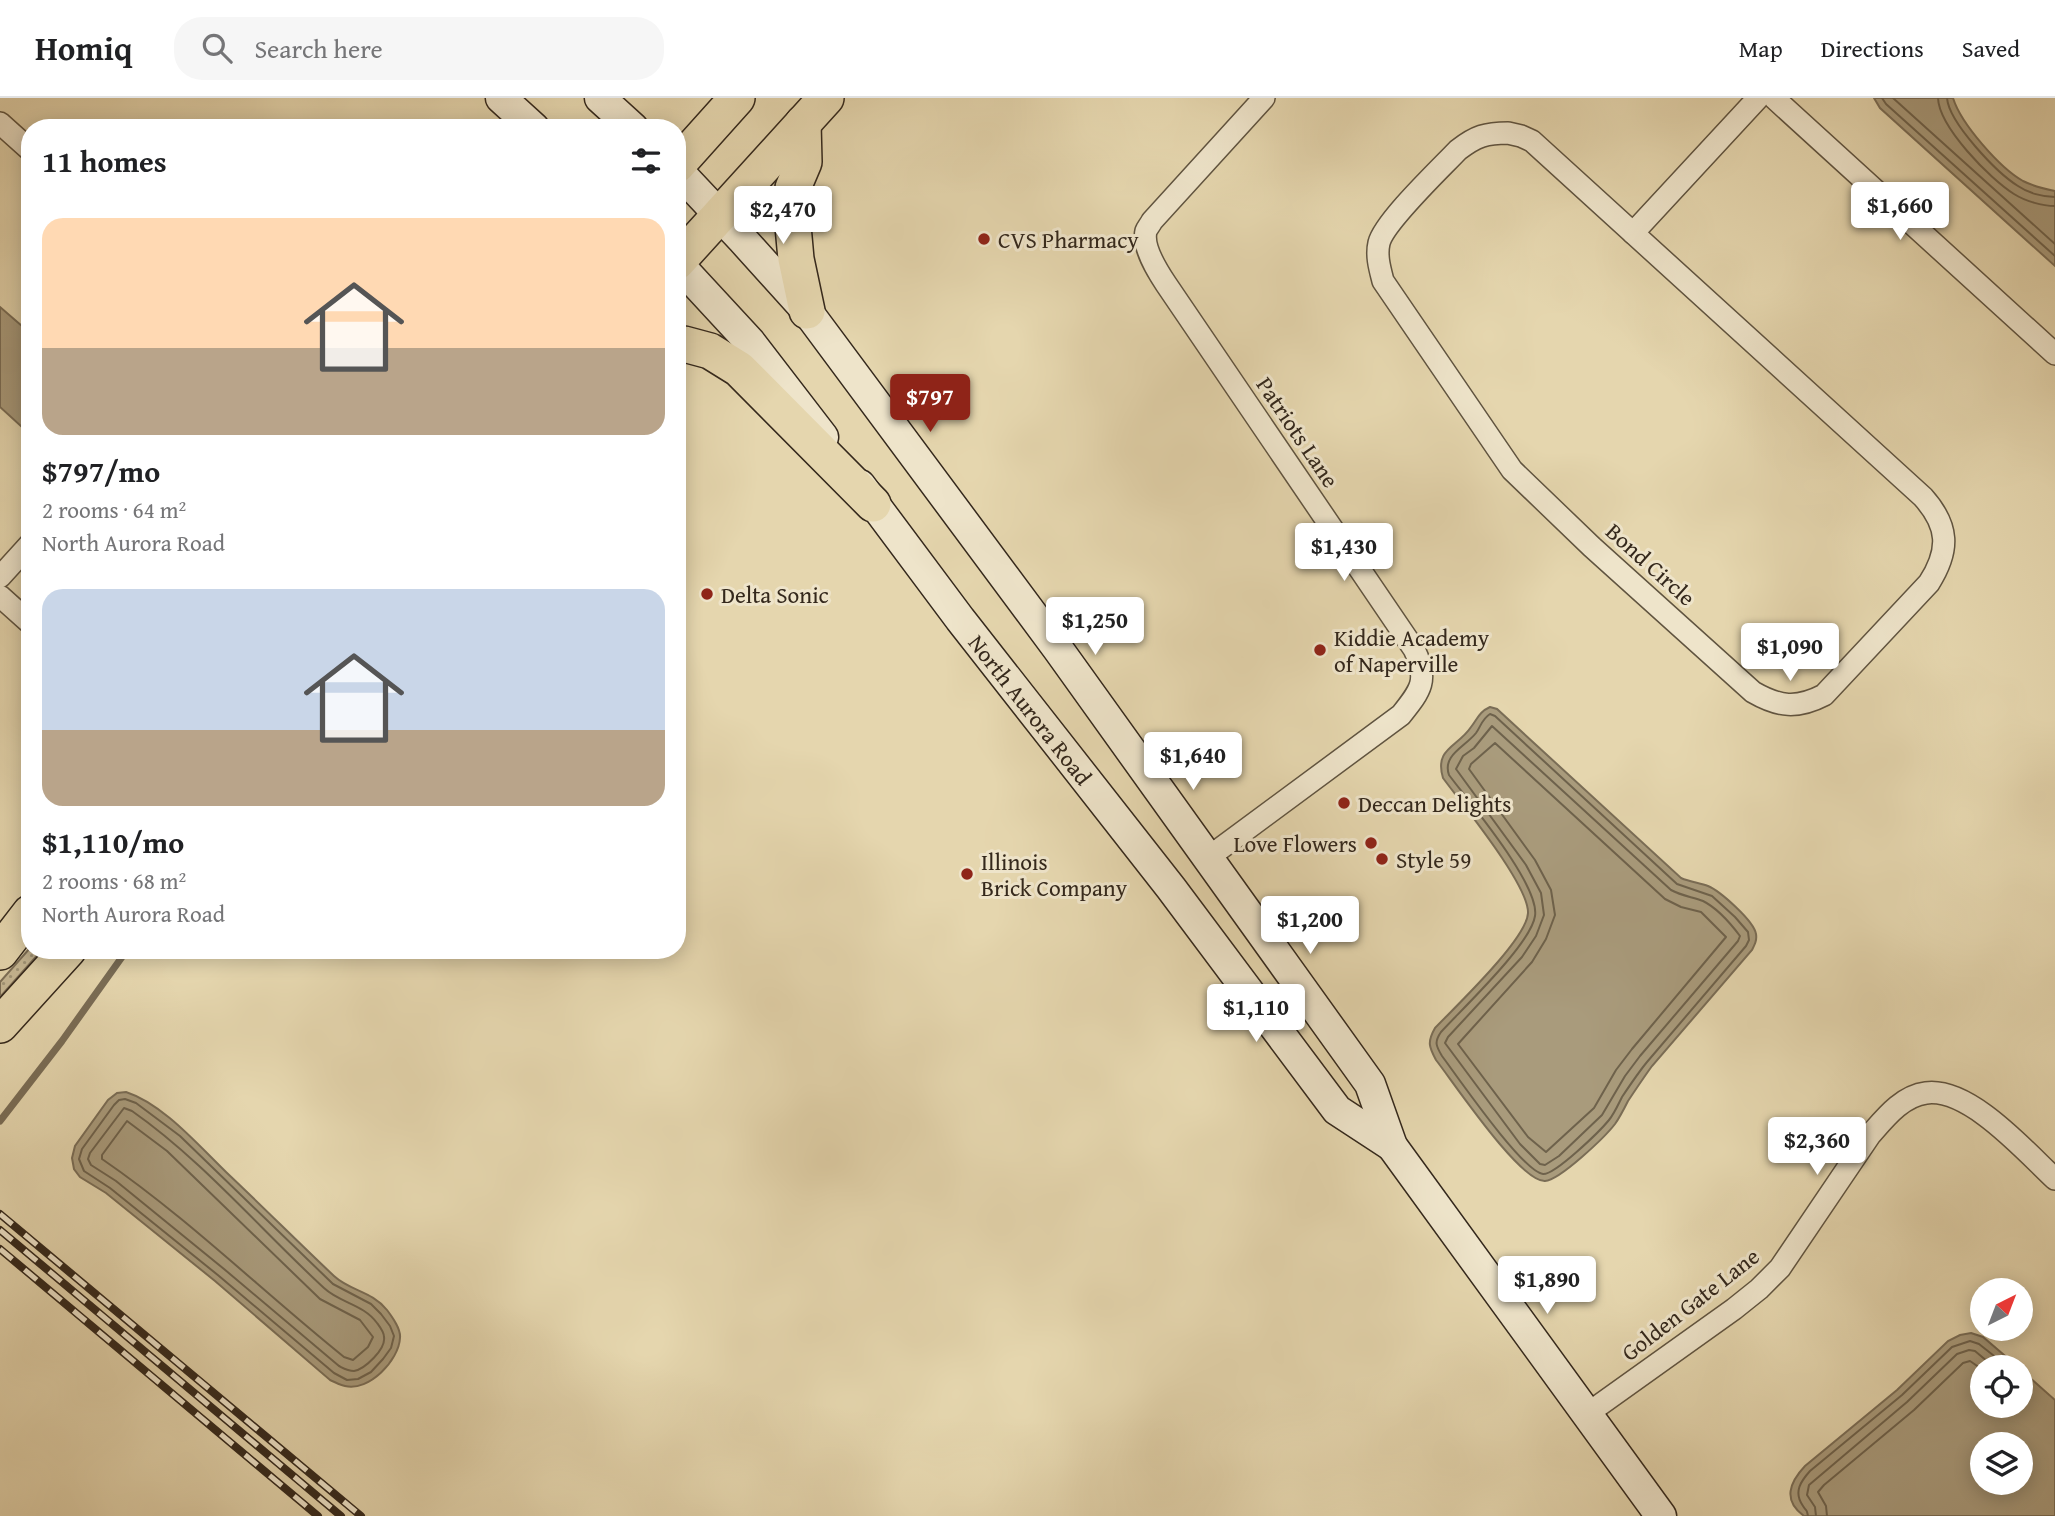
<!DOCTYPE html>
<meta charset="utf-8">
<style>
:root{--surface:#fff;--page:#f6f6f6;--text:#202124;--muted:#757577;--line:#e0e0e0;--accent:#8f2418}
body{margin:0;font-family:"Gentium Book Plus",serif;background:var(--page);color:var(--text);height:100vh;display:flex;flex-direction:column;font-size:26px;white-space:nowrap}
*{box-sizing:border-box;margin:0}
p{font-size:23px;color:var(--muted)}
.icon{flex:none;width:38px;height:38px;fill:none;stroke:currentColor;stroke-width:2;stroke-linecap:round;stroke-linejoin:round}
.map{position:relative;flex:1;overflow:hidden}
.side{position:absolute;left:21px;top:21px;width:665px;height:840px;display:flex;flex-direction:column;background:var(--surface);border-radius:28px;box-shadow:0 4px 18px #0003}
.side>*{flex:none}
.needle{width:46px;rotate:42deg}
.buttons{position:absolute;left:1970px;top:1180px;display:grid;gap:14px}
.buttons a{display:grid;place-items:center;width:63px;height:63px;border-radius:50%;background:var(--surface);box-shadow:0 4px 18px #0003;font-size:35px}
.price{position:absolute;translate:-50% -60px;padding:0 16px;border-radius:7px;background:#fff;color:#222;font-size:23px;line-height:46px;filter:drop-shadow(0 2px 4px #0008)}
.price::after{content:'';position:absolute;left:50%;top:42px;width:21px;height:16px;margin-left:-10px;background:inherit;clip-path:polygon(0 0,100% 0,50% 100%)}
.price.active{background:var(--accent);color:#fff}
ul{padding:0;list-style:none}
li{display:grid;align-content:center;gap:14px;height:371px;padding:0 21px}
li span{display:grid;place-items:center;height:217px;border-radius:21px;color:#555}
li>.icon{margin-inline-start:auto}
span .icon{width:126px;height:126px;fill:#fffc;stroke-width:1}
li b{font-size:30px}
h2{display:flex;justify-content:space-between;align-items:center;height:84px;padding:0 21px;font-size:30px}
header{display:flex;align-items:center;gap:42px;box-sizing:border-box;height:98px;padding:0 35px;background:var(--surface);border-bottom:2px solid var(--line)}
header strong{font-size:33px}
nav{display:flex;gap:38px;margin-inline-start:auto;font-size:24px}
.search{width:490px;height:63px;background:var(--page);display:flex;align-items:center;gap:18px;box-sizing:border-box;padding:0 24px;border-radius:28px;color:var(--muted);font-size:26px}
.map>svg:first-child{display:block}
.green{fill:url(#green-dots);stroke:#7e7058;stroke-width:2}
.water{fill:#a99b7c;stroke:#7a6d56;stroke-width:2;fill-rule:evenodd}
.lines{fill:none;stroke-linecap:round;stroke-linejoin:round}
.shore{stroke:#6e624c;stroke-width:2}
.stream{stroke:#7a6d56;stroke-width:7}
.minor-casing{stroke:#605440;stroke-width:24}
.secondary-casing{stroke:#34281c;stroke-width:33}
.primary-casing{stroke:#34281c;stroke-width:38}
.minor{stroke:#eee4ca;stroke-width:21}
.secondary{stroke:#eee4ca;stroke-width:30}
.primary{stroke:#e5d6ae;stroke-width:35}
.rail-casing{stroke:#34281c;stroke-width:8}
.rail{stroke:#eee4ca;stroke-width:5;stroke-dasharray:16;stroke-linecap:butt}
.poi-dot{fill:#8f2418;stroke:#eee4ca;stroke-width:2.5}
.labels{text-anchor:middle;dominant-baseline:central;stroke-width:6;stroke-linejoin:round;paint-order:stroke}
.poi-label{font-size:23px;fill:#34281c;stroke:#eee4ca;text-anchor:start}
.street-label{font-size:23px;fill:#34281c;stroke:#eee4ca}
</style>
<header>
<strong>Homiq</strong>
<div class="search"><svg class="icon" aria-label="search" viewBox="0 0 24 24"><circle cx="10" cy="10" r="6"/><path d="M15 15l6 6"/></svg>Search here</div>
<nav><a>Map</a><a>Directions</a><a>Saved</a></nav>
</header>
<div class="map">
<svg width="2055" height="1418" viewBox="0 0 2055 1418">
<defs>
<pattern id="green-dots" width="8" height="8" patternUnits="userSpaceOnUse" patternTransform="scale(1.75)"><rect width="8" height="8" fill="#c7b895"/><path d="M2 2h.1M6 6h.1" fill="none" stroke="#a29679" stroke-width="1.8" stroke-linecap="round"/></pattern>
</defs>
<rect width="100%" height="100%" fill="#e5d6ae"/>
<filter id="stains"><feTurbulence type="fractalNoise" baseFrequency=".00286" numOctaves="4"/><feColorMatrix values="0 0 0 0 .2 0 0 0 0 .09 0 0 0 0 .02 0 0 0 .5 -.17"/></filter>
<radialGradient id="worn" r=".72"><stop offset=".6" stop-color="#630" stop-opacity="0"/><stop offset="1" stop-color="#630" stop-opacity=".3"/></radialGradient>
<!-- green -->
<path class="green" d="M 30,850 L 30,852 L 42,852 L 0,899 L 0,884 Z"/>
<!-- water -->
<g class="water">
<path d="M 1874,0 L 1953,0 C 1961,26 2000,70 2023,83 C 2033,88 2045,91 2055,93 L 2055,168 L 1880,10 Z"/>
<path d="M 0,209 L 30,235 L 30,324 L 23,330 L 0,309 Z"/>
<path d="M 1490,609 L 1497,611 L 1681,780 C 1690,784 1700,785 1708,788 C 1720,793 1754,823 1756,836 C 1757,842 1755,846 1752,852 L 1652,968 C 1644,979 1636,991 1628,1003 C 1624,1011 1620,1019 1615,1026 C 1605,1039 1560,1082 1545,1083 C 1520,1084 1454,985 1436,962 C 1429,949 1427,944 1435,930 C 1455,909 1527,841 1528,815 C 1529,787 1462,706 1443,680 C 1434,650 1458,649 1471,629 C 1478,620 1479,614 1490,609 Z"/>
<path d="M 126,994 C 163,1006 198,1047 226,1074 C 262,1108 297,1143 334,1178 C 350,1193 372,1193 387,1212 C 393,1220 401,1231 400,1240 C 399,1262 369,1294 345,1288 C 340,1287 335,1284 330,1282 L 215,1183 L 106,1095 L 80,1079 L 74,1071 L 72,1060 L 75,1048 L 108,1002 L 117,995 Z"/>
<path d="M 1971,1235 L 1983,1239 L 2018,1269 L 1983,1269 L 1983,1307 L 2021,1307 L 2021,1272 L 2055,1302 L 2055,1418 L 1804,1418 C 1782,1402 1790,1384 1805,1368 L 1897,1292 L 1948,1243 L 1960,1237 ZM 1983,1346 L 2021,1346 L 2021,1384 L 1983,1384 Z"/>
</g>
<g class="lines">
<!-- shore -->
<g class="shore">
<path d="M 1882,0 L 1886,6 L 2055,158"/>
<path d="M 1893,0 L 2055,146"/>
<path d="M 1938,0 C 1939,29 1990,81 2014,96 C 2025,103 2042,108 2055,108"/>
<path d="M 1947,0 C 1949,25 1997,75 2018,88 C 2028,95 2043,99 2055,99"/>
<path d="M 1490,616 L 1495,618 L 1677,786 L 1712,798 L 1735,819 L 1748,834 L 1749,842 L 1746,848 L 1647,964 C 1638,975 1630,987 1622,999 C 1618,1007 1614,1016 1609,1022 C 1600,1033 1555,1077 1543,1076 C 1523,1074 1457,978 1442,958 C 1436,948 1434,944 1441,934 C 1462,911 1531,846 1535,818 C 1540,787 1469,704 1449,677 C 1442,657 1465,649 1476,635 C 1481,628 1482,621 1490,616 Z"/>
<path d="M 1492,628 L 1671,792 C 1682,798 1693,799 1703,803 C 1717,810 1731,826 1740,838 L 1738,843 L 1640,958 L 1625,978 L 1602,1017 L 1559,1058 L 1545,1067 L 1540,1066 L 1520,1046 L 1445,945 L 1448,939 L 1522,859 L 1536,838 L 1544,817 L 1541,795 L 1526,767 L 1456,671 L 1463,658 L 1474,650 Z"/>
<path d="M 1495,645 L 1665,801 L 1681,809 L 1701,814 L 1726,839 L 1632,951 L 1616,972 L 1594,1010 L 1546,1054 L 1528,1039 L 1458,946 L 1532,864 L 1546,841 L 1555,817 L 1551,792 L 1535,762 L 1469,671 L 1471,666 Z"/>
<path d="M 125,1001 L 136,1005 L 180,1038 L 333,1186 L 371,1206 L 381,1216 L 390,1228 L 394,1238 L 391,1250 L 383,1261 L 371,1274 L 358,1281 L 347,1282 L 334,1275 L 219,1178 L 110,1090 L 84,1073 L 79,1061 L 82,1051 L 114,1007 L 119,1002 Z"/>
<path d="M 124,1010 L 132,1013 C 202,1062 261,1132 324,1190 C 340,1205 363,1206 377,1225 C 380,1229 384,1234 384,1239 C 386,1251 365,1271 354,1273 C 348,1273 343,1270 339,1268 L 224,1171 L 116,1083 L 91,1067 L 88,1061 L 90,1055 Z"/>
<path d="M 127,1023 L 167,1053 L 320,1201 L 360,1222 L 373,1239 L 368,1249 L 353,1262 L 344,1259 C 263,1194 188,1120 102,1061 L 102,1057 Z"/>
<path d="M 1808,1418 C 1806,1409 1808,1416 1803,1408 C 1793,1394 1801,1383 1810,1373 L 1902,1297 L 1952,1249 L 1970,1243 L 1979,1246 L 2008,1269"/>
<path d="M 1816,1418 L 1815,1409 L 1807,1397 L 1809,1387 L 1907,1304 L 1957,1256 L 1969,1252 L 1975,1253 L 1994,1269"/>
<path d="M 1827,1418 L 1826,1408 L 1818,1394 L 1824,1387 L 1914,1312 L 1963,1265 L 1970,1263 L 1983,1272"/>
</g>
<!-- stream -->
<path class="stream" d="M 0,1023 L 62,943 L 127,852"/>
<!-- minor casing -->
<g class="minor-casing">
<g id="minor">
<path d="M 1774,0 L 2055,256"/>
<path d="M 0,25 L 30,52"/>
<path d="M 1508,35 L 1521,38 L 1532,43 L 1923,399 C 1949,428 1950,452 1929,485 L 1824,597 C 1797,611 1779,609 1753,594 L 1592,449 L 1512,372 L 1383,183 C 1380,171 1376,158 1379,145 C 1384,124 1441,70 1458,52 C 1476,38 1486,35 1508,35 Z"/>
<path d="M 1633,135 L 1758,0"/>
<path d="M 0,479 L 30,446"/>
<path d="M 0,498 L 30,525"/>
<path d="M 1209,759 L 1401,617 C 1421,592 1429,582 1414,551 L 1166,186 C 1158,174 1142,149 1146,133 C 1147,130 1150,127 1152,123 L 1264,0"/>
<path d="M 1587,1316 L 1734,1211 L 1759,1191 L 1780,1170 L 1870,1037 C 1885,1020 1902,998 1926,995 C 1969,989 2025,1053 2055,1081"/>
</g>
</g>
<!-- secondary casing -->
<g class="secondary-casing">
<g id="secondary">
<path d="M 501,0 L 534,30"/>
<path d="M 600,0 L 633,30"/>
<path d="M 677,72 L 742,141 L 807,213 L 1058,551 L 1370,986 L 1392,1048 L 1661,1418"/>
<path d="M 677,165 L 750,244 L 823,339"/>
<path id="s1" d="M 860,387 L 960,521 L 1171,790 L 1337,1012 L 1392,1048"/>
</g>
</g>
<!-- primary casing -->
<g class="primary-casing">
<g id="primary">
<path d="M 803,25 L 804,64 L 793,90 L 792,117 L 796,161 L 807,213"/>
<path d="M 677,67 L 737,0"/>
<path d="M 677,164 L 826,0"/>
<path d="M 677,246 L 684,246 L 710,253 L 739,271 L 873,406"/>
<path d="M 0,854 L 30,815"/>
<path d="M 0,927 L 68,852"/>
</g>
</g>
<!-- minor -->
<use href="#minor" class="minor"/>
<!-- secondary -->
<use href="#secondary" class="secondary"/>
<!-- primary -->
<use href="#primary" class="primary"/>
<!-- rail casing -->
<g class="rail-casing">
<g id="rail">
<path d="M 0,1116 L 361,1418"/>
<path d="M 0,1132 L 341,1418"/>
<path d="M 0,1151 L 318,1418"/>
</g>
</g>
<!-- rail -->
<use href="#rail" class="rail"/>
</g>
<!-- markers -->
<g class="poi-dot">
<circle cx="984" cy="141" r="7"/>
<circle cx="707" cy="496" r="7"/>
<circle cx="1320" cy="552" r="7"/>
<circle cx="1344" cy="705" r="7"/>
<circle cx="1371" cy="745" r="7"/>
<circle cx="1382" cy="761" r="7"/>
<circle cx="967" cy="776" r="7"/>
</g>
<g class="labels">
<!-- poi labels -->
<g class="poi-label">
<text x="998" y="141">CVS Pharmacy</text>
<text x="721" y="496">Delta Sonic</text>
<text x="1334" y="539">Kiddie Academy<tspan x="1334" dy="26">of Naperville</tspan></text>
<text x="1358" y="705">Deccan Delights</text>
<text x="1357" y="745" text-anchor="end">Love Flowers</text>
<text x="1396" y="761">Style 59</text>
<text x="981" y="763">Illinois<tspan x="981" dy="26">Brick Company</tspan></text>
</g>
<!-- street labels -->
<g class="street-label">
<text transform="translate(1298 334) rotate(56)">Patriots Lane</text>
<text transform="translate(1651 466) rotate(42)">Bond Circle</text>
<text stroke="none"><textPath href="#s1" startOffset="282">North Aurora Road</textPath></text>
<text transform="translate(1690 1206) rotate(-38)">Golden Gate Lane</text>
</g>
</g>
<rect width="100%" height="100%" filter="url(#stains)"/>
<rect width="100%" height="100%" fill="url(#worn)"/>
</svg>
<div class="buttons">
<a><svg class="needle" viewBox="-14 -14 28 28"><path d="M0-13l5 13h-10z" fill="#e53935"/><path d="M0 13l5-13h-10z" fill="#757577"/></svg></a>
<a><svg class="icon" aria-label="locate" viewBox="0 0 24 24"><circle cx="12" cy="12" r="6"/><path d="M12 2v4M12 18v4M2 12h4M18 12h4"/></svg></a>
<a><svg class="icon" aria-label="layers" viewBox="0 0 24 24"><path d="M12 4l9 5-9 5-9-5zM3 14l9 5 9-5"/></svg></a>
</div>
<b class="price" style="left:1900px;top:144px">$1,660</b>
<b class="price" style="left:783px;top:148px">$2,470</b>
<b class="price active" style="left:930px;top:336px">$797</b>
<b class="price" style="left:1344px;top:485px">$1,430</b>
<b class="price" style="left:1095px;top:559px">$1,250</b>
<b class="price" style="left:1790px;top:585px">$1,090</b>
<b class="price" style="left:1193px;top:694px">$1,640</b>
<b class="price" style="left:1310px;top:858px">$1,200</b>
<b class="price" style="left:1256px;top:946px">$1,110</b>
<b class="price" style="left:1817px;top:1079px">$2,360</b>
<b class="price" style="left:1547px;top:1218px">$1,890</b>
<section class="side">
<h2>11 homes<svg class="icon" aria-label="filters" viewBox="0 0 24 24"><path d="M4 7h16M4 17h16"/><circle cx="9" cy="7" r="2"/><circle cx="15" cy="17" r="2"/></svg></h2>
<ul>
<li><span style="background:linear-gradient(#ffd9b3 60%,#b9a48a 0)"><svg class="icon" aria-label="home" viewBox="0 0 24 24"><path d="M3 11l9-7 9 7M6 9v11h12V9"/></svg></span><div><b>$797/mo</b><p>2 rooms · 64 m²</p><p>North Aurora Road</p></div></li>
<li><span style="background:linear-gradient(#c9d6e8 65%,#b9a48a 0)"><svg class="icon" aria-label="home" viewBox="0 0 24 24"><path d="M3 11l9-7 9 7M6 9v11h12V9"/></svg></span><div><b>$1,110/mo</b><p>2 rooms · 68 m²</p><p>North Aurora Road</p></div></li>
</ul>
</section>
</div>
